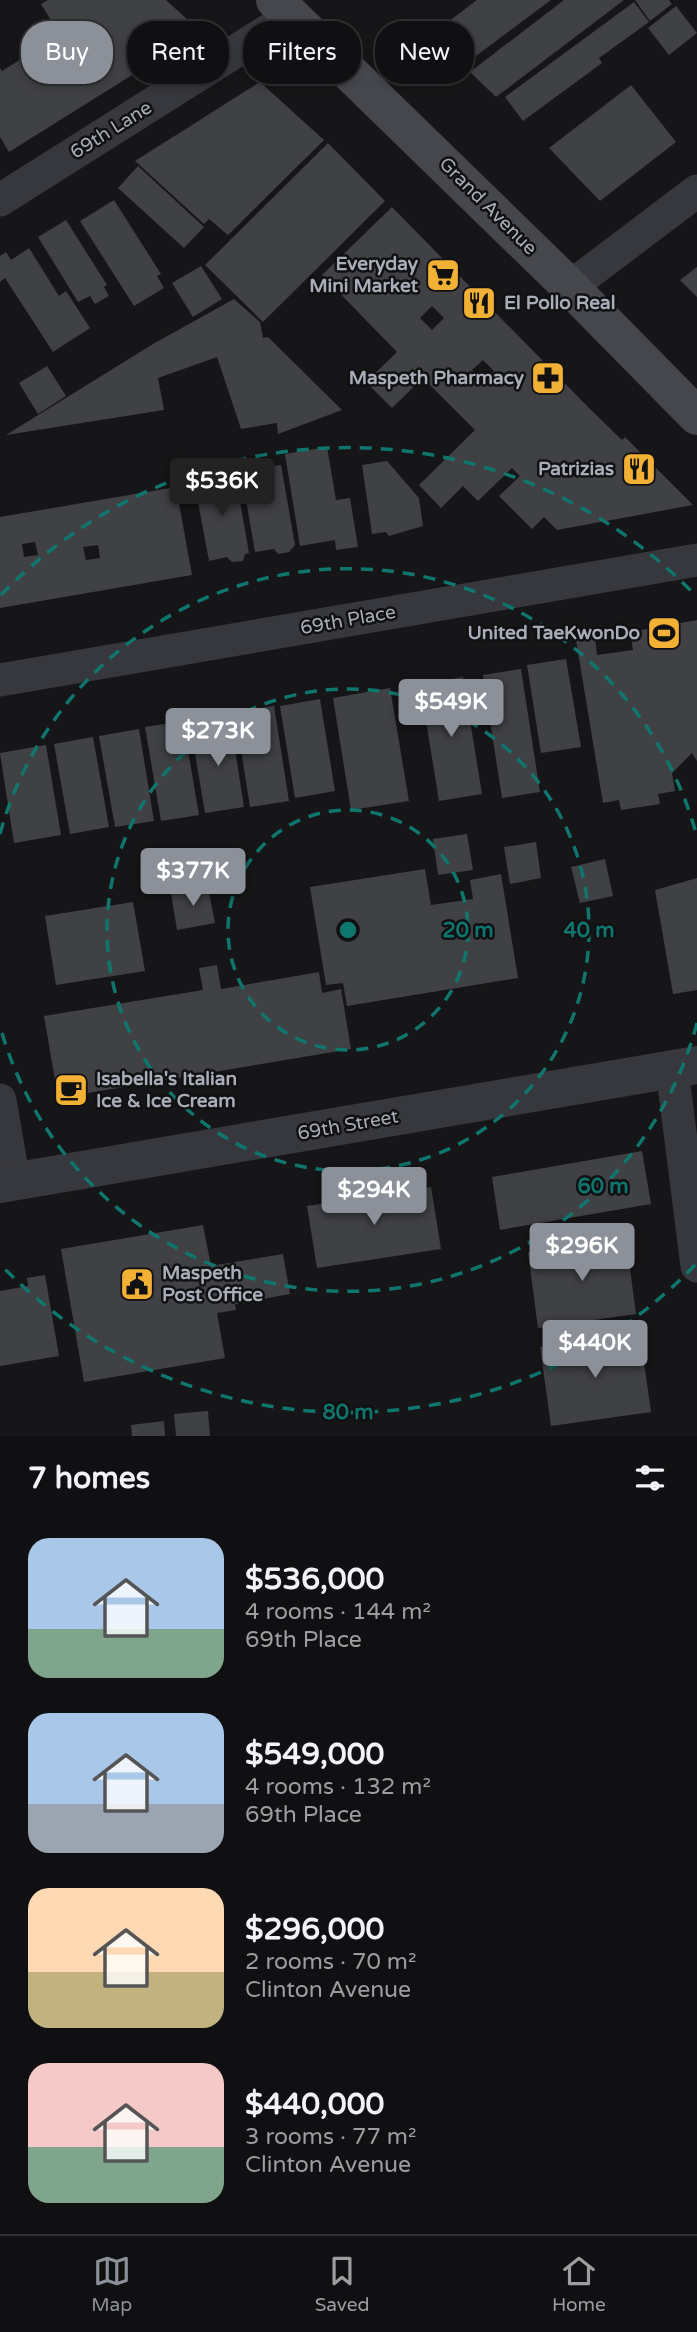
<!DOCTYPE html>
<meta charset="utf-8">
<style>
:root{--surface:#101012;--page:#1e1e20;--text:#f1f3f6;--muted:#9c9d9f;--line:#303032;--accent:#8c9099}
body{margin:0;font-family:"Varela Round",sans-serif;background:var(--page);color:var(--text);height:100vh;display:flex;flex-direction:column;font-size:26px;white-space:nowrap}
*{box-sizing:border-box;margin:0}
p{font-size:23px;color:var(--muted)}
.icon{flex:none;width:38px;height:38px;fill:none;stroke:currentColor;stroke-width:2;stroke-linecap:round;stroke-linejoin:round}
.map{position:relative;height:1436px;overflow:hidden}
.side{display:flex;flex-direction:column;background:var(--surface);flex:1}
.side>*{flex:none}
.guide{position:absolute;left:21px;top:21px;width:656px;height:63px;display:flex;gap:14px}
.price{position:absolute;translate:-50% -60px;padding:0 16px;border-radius:7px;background:var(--accent);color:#fff;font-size:23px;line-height:46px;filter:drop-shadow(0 2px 4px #0008)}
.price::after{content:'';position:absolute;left:50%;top:42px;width:21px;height:16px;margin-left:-10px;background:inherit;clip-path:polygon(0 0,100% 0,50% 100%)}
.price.on{background:#222;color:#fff}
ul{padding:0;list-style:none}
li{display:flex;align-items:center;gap:21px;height:175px;padding:0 28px}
li span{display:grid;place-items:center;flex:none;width:196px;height:140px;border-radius:21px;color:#555}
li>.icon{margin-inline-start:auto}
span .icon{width:84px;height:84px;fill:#fffc;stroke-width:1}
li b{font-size:30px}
h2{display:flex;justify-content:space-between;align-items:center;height:84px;padding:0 28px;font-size:30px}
.tag{padding:0 24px;border-radius:28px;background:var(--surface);box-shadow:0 4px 10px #0003,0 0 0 2px var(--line);font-size:24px;line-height:63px}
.tag.on{background:var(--accent);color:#fff}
.tabs{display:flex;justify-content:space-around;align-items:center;height:98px;border-top:2px solid var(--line);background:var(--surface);font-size:19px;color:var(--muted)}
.tabs a{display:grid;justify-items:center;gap:4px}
.tabs .on{color:var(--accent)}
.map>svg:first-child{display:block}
.building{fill:#404145;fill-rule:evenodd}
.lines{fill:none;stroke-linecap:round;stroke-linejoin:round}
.minor{stroke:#37383d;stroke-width:33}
.tertiary{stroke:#37383d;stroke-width:38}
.secondary{stroke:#45474d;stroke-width:38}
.ring{fill:none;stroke:#0f766e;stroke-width:3.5;stroke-dasharray:12 9}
.labels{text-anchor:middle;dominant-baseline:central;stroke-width:5;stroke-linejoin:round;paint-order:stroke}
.street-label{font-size:19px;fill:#a8adb8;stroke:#111113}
.poi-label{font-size:19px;font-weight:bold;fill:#a8adb8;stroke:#111113;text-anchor:end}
.centre{fill:#0f766e;stroke:#111113;stroke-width:3.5}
.ring-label{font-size:21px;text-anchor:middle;font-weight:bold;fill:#0f766e;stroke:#111113;stroke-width:5;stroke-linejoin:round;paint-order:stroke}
</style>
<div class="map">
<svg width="697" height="1436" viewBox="0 0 697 1436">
<rect width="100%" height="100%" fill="#161618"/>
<!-- building -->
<g class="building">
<path d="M 48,0 L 166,0 L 201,32 L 9,152 L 0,137 L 0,68 L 2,71 L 60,35 L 41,4 Z"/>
<path d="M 477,0 L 551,0 L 461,67 L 428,37 Z"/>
<path d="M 564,0 L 624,0 L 496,97 L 470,72 Z"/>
<path d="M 635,0 L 669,0 L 672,4 L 650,21 Z"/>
<path d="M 634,2 L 649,22 L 599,58 L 602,63 L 523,121 L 505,97 Z"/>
<path d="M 676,6 L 697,33 L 669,55 L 648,28 Z"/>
<path d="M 260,82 L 324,140 L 228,235 L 209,219 L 204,224 L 135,161 Z"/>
<path d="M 631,85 L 676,142 L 600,201 L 549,148 Z"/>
<path d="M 328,143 L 385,201 L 263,322 L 205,265 Z"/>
<path d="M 138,166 L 204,227 L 184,248 L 118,188 Z"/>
<path d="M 114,200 L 161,274 L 157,276 L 164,288 L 134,306 L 80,221 Z"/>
<path d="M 392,207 L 589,408 L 622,440 L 625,437 L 693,505 L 557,530 L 544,517 L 532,529 L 499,496 L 520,476 L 512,468 L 478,501 L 463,486 L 441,508 L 419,485 L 475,430 L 423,378 L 392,408 L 366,382 L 397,352 L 322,275 ZM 432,306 L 444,318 L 432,330 L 420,318 ZM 483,360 L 494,371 L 483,382 L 472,370 Z"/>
<path d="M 66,220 L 107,285 L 104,287 L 109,296 L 95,304 L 90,296 L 78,302 L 38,237 Z"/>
<path d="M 29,248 L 59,296 L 66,291 L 90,328 L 53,352 L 5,278 L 0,282 L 0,256 L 6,252 L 11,260 Z"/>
<path d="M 201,266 L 222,299 L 193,317 L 172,283 Z"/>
<path d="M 697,267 L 697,297 L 680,280 Z"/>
<path d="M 234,299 L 260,322 L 263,338 L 268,337 L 342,410 L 278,434 L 277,423 L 241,429 L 217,357 L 158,378 L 164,410 L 6,435 L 153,344 Z"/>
<path d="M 47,366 L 66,396 L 38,414 L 19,383 Z"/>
<path d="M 327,447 L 336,500 L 350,498 L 358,547 L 336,550 L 335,540 L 300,546 L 285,454 Z"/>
<path d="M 387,461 L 419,498 L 423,526 L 389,536 L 386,532 L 372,534 L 362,465 Z"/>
<path d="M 281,465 L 295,545 L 289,552 L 278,554 L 274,549 L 255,552 L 241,471 Z"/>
<path d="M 235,473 L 249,553 L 245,554 L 243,561 L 232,562 L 227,557 L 209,561 L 194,480 Z"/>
<path d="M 176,487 L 192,575 L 0,608 L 0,517 ZM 35,542 L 38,555 L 24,557 L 22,544 ZM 98,545 L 100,558 L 86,560 L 83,547 Z"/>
<path d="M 697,620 L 697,761 L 692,753 L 672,773 L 675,791 L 658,794 L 660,804 L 621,810 L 619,800 L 603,803 L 576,640 L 595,637 L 597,655 L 633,650 L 630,632 Z"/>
<path d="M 566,659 L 581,747 L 541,753 L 527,665 Z"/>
<path d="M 521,669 L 540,792 L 502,798 L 483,675 Z"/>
<path d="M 463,677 L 482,794 L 439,801 L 420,684 Z"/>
<path d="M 390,688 L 409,801 L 351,810 L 333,698 Z"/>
<path d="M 320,699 L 335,791 L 295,798 L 280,706 Z"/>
<path d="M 274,706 L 289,801 L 250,807 L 235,712 Z"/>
<path d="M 219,720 L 231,724 L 244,807 L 205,813 L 191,730 L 210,727 Z"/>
<path d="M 183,721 L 199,815 L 161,821 L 145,727 Z"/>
<path d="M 139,729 L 154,821 L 115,827 L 99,736 Z"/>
<path d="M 93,737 L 109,827 L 70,834 L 54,744 Z"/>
<path d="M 46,745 L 61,835 L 14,843 L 0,753 Z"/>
<path d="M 467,834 L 473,870 L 438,875 L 433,839 Z"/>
<path d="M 536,842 L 541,878 L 510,884 L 504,847 Z"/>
<path d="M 605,859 L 613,896 L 580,903 L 571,867 Z"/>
<path d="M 425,869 L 431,905 L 473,899 L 470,880 L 501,874 L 518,978 L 347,1006 L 343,983 L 326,985 L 310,887 Z"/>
<path d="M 697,878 L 697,990 L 673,994 L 655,890 Z"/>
<path d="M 208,887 L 215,923 L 177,930 L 171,893 Z"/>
<path d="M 133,902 L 145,971 L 56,985 L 45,916 Z"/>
<path d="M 217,965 L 221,989 L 319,972 L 322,993 L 341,989 L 351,1049 L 58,1098 L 44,1016 L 203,990 L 199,968 Z"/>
<path d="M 642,1151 L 651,1204 L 500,1230 L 492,1177 Z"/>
<path d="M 431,1187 L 441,1249 L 317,1268 L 307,1206 Z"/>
<path d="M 203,1225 L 211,1266 L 283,1254 L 290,1294 L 235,1304 L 236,1310 L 217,1313 L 225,1358 L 84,1382 L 61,1249 Z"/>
<path d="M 626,1238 L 636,1314 L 538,1328 L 528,1252 Z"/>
<path d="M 45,1275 L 59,1356 L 0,1366 L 0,1291 L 28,1286 L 27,1278 Z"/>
<path d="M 640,1334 L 651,1412 L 551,1426 L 540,1347 Z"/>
<path d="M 208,1411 L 210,1436 L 176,1436 L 174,1414 Z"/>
<path d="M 164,1421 L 165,1436 L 132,1436 L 131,1425 Z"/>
</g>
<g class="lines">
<!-- minor -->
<g class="minor">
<path d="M 0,200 L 293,15"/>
<path d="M 570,287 L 697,191"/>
<path d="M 0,680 L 697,560"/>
<path d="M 672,1069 L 697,1266"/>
<path d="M 0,1100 L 14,1182"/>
</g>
<!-- tertiary -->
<path class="tertiary" d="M 0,1184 L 697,1065"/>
<!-- secondary -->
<path class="secondary" d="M 275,0 L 570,287 L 697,416"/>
</g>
<!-- distance rings -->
<g class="ring">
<circle cx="348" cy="930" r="120"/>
<circle cx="348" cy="930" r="241"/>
<path d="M697 1023A361 361 0 0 1 0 1026M0 834A361 361 0 0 1 697 837"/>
<path d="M695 1265A482 482 0 0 1 1 1265M1 595A482 482 0 0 1 695 595"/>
</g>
<!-- icons -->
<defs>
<g id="supermarket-square" transform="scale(1.75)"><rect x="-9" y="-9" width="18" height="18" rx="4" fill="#f2b134" stroke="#111113"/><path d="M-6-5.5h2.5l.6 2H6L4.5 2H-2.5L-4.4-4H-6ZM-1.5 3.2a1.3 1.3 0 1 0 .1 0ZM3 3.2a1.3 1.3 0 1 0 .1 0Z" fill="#111"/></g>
<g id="restaurant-square" transform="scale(1.75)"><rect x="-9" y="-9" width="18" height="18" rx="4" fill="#f2b134" stroke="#111113"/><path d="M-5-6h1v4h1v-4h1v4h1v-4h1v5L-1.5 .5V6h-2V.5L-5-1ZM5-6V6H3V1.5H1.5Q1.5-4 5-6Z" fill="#111"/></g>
<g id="pharmacy-square" transform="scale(1.75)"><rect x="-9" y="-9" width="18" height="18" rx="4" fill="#f2b134" stroke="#111113"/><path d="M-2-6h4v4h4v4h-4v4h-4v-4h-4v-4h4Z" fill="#111"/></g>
<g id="stadium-square" transform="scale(1.75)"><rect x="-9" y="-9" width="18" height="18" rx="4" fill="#f2b134" stroke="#111113"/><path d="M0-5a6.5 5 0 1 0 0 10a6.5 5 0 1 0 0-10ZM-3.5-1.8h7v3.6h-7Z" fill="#111"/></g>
<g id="cafe-square" transform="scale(1.75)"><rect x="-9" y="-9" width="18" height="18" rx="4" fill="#f2b134" stroke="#111113"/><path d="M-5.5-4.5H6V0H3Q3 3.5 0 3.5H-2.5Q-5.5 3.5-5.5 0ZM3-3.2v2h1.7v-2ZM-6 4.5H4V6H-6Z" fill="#111"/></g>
<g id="civic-square" transform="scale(1.75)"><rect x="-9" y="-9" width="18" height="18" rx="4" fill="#f2b134" stroke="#111113"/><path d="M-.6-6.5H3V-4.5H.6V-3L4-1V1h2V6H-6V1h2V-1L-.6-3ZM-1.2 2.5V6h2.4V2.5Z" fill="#111"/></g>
</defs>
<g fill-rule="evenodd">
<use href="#supermarket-square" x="443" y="275"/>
<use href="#restaurant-square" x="479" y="303"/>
<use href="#pharmacy-square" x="548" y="378"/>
<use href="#restaurant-square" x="639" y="469"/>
<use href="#stadium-square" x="664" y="633"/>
<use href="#cafe-square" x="71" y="1090"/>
<use href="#civic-square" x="137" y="1284"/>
</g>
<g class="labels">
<!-- street labels -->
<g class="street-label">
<text transform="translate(111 130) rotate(-32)">69th Lane</text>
<text transform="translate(488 206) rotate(45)">Grand Avenue</text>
<text transform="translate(348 620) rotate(-10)">69th Place</text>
<text transform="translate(348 1125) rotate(-10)">69th Street</text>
</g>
<!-- poi labels -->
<g class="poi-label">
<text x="418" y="264">Everyday<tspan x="418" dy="22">Mini Market</tspan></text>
<text x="504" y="303" text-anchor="start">El Pollo Real</text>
<text x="524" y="378">Maspeth Pharmacy</text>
<text x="614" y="469">Patrizias</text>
<text x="640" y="633">United TaeKwonDo</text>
<text x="96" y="1079" text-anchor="start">Isabella's Italian<tspan x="96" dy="22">Ice &amp; Ice Cream</tspan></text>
<text x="162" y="1273" text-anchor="start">Maspeth<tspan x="162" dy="22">Post Office</tspan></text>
</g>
</g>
<circle cx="348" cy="930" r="10" class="centre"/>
<g class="ring-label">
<text x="468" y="937">20 m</text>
<text x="589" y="937">40 m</text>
<text x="603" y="1193">60 m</text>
<text x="348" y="1419">80 m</text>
</g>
</svg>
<b class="price on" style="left:222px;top:518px">$536K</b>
<b class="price" style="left:451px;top:739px">$549K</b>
<b class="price" style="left:218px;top:768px">$273K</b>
<b class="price" style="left:193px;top:908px">$377K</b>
<b class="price" style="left:374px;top:1227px">$294K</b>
<b class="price" style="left:582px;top:1283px">$296K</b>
<b class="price" style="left:595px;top:1380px">$440K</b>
<div class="guide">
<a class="tag on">Buy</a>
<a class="tag">Rent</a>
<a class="tag">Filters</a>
<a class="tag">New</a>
</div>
</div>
<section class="side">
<h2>7 homes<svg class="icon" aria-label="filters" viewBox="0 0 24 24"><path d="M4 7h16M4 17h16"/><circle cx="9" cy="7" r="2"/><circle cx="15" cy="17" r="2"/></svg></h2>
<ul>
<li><span style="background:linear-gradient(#a9c7e8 65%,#7fa58c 0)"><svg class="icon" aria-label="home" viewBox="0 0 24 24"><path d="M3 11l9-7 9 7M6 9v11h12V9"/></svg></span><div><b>$536,000</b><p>4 rooms · 144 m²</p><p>69th Place</p></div></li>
<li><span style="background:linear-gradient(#a9c7e8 65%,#9aa5b1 0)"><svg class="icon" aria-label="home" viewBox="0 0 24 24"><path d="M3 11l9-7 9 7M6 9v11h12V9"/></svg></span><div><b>$549,000</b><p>4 rooms · 132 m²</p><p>69th Place</p></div></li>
<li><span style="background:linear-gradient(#ffd9b3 60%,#c2b280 0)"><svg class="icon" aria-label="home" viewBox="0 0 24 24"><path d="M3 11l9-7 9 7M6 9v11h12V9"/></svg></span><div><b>$296,000</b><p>2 rooms · 70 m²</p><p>Clinton Avenue</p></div></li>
<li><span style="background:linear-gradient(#f6c9c9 60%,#7fa58c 0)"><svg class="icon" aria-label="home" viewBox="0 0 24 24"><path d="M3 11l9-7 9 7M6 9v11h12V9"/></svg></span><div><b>$440,000</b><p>3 rooms · 77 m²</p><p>Clinton Avenue</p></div></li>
</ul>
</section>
<nav class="tabs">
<a class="on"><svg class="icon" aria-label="map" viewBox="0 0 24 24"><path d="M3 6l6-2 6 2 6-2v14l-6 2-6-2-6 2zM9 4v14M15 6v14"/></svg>Map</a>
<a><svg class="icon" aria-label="saved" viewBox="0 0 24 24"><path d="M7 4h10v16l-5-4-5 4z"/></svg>Saved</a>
<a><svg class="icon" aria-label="home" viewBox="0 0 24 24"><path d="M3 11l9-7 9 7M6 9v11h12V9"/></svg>Home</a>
</nav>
